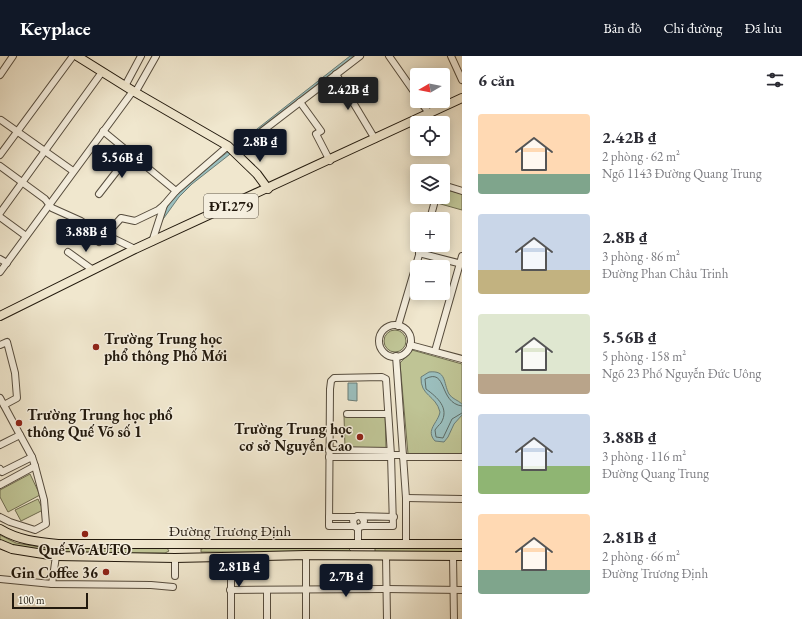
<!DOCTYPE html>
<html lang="vi">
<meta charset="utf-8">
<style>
:root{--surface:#fff;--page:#f2f2f3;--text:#2b2b33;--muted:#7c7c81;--accent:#111827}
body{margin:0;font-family:"EB Garamond",serif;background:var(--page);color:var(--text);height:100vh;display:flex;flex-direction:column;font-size:15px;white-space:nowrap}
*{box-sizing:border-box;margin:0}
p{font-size:13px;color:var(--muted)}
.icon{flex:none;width:22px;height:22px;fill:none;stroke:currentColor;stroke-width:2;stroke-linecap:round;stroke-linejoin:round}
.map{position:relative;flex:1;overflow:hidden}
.side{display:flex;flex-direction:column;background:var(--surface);width:340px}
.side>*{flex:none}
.needle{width:26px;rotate:260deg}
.buttons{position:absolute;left:410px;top:12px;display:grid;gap:8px}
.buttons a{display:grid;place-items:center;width:40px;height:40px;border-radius:4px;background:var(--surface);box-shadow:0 2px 10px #0003;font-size:20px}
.scale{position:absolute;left:12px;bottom:10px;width:76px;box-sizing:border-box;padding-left:4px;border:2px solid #22190d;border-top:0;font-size:11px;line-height:14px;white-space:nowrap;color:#22190d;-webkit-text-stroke:3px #f5efdf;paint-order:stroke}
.price{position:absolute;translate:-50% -34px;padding:0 9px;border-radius:4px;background:var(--accent);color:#fff;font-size:13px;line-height:26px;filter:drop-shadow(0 1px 2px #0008)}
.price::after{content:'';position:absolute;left:50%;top:24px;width:12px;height:9px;margin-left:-6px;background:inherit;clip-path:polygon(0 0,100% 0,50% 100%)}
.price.selected{background:#222;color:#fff}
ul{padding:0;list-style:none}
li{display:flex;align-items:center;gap:12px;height:100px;padding:0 16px}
li span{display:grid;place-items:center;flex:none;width:112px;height:80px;border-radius:4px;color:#555}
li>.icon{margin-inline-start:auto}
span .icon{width:48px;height:48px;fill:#fffc;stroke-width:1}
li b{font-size:17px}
h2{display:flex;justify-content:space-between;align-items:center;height:48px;padding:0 16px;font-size:17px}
header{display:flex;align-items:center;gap:24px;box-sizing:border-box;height:56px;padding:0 20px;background:var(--accent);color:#fff}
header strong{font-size:19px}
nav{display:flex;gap:22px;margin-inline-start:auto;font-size:14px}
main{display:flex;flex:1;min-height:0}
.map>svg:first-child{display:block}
.green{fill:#bfc495;stroke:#706e51}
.water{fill:#9bbfbe;stroke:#6b7d77}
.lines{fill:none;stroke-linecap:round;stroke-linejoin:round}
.shore{stroke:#5e6c66;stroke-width:1}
.minor-casing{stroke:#564c3d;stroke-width:8}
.major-casing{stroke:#22190d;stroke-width:10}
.minor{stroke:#f5efdf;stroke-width:6}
.major{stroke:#f0e7ce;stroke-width:8}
.poi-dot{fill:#8f2418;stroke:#f5efdf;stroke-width:1.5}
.labels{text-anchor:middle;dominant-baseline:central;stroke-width:3;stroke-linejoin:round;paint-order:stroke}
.shield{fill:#f5efdf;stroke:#61594c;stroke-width:1}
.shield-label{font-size:14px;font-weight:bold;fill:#22190d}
.poi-label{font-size:15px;font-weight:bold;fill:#22190d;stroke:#f5efdf;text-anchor:start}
.street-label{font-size:15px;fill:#22190d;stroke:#f5efdf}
</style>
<header>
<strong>Keyplace</strong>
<nav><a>Bản đồ</a><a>Chỉ đường</a><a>Đã lưu</a></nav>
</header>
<main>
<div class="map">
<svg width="462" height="563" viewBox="0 0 462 563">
<rect width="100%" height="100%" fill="#f0e7ce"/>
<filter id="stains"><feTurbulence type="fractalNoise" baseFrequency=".005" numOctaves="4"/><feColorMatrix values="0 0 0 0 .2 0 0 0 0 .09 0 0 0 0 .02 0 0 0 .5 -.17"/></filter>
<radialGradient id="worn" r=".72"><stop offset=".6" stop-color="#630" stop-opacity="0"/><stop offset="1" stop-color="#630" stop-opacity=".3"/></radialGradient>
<!-- green -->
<g class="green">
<path d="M 444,133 L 462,138 L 462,154 L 437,147 L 439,141 L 443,141 Z"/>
<circle cx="395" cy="285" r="11"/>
<path d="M 412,294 L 462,308 L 462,399 L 408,398 L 400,307 Z"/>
<path d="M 385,359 L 386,392 L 345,392 L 344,360 Z"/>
<path d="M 30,418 L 40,439 L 8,456 L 0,441 L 0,434 Z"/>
<path d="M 38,443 L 43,454 L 21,465 L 15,454 Z"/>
<path d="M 0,479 L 16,487 L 46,492 L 167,492 L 169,495 L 165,497 C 111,497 52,503 0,485 Z"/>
<path d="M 205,492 L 348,492 L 351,495 L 344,497 L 201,496 L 201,493 Z"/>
<path d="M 375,492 L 462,492 L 462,497 L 375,496 Z"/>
</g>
<!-- water -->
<g class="water">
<path d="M 350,0 L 355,0 L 192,128 L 179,141 L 161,166 L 160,162 L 174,140 L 192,124 Z"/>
<path d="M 429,316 C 447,314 443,327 449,338 C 452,343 458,344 462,348 L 462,359 L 454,368 L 448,381 L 444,386 L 435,385 C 425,374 438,367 440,356 C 436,339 420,340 421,321 Z"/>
<path d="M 348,327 L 357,327 L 357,345 L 348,344 Z"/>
</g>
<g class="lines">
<!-- shore -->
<path class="shore" d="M 462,350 C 438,347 448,311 425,323 L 426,333 C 437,341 450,352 441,367 C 439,369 437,371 435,374 L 436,381 L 443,382 L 452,363 L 462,357"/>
<!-- minor casing -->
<g class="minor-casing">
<g id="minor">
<path d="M 389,0 L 417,40"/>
<path d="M 451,0 L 462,24"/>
<path d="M 336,18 L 375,83"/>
<path d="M 0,19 L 13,0"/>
<path d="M 125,30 L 141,0"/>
<path d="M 135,37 L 156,0"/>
<path d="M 420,45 L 429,57"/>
<path d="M 300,46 L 321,75 L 316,78 L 330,105"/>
<path d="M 1,64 L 73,115"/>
<path d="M 103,75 L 176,135"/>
<path d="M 235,96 L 360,0"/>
<path d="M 0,99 L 73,0"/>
<path d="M 0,110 L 45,143 L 52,152 L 81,165 L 90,171 L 135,193"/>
<path d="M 443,129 L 462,135"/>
<path d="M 99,138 L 130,98"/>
<path d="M 0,157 L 102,16"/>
<path d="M 0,161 L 26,180"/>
<path d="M 430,163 L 436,141"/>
<path d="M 106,179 L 121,162 L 135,165 L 158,154 L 164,149 L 176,135 L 228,90"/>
<path d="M 99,186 L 105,178"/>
<path d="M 152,186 L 164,149"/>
<path d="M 68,196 L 93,214"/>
<path d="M 419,197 L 462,208"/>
<path d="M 0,203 L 7,207"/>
<path d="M 0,216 L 133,35"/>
<circle cx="395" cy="285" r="16"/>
<path d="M 398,270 L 422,189"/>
<path d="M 0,289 L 7,286 L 15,317 L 17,342 L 4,349"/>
<path d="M 410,289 L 462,303"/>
<path d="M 435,295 L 462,200"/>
<path d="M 396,300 L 406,442 L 406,488"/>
<path d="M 0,342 L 20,379 L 0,389"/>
<path d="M 347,358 L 387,358"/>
<path d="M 329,394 L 390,395"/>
<path d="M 329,401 L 391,401"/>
<path d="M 403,401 L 462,401"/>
<path d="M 0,413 L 2,416 L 32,401 L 20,379"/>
<path d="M 0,429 L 35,410 L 32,401"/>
<path d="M 406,442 L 462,443"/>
<path d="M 0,461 L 10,466 L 35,474 L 46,468 L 44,444 L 35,410"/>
<path d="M 329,461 L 355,461"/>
<path d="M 362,462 L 364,465 L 363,470 L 357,472 L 354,470 L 353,464 L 357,460 L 394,461"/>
<path d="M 354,470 L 329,470 L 330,333 L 331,325 L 334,322 L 382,321 L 386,323 L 391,399"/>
<path d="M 363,470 L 393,470 L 391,399 L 403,399"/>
<path d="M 358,489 L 358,472"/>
<path d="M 306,499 L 306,563"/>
<path d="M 56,500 L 52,528 L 151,529 L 173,531"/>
<path d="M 386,500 L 387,563"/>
<path d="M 453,500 L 454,563"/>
<path d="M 175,520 L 175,502"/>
<path d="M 0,523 L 52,528"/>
<path d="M 230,534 L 386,533 L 462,534"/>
<path d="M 267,535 L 267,563"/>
<path d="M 231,563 L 231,501"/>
</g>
</g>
<!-- major casing -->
<g class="major-casing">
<g id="major">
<path d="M 77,0 L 133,35 L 228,90 L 257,118 L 268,133"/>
<path d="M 0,260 L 135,193 L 462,42"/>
<path d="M 0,473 C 18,484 37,486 58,488 L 462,488"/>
<path d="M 0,488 L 12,493 L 56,500 L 175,502 L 306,499 L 462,500"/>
</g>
</g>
<!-- minor -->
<use href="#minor" class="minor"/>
<!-- major -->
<use href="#major" class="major"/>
</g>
<!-- markers -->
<g class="poi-dot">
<circle cx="96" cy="291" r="4"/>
<circle cx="19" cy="367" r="4"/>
<circle cx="360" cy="381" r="4"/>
<circle cx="85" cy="478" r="4"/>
<circle cx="106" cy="516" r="4"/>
</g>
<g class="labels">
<!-- shield labels -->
<rect class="shield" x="204" y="138" width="54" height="24" rx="3"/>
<g class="shield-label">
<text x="231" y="150">ĐT.279</text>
</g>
<!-- poi labels -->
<g class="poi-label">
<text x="104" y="282">Trường Trung học<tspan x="104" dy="17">phổ thông Phố Mới</tspan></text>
<text x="27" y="358">Trường Trung học phổ<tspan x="27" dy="17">thông Quế Võ số 1</tspan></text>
<text x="352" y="372" text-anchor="end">Trường Trung học<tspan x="352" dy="17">cơ sở Nguyễn Cao</tspan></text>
<text x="85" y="493" text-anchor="middle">Quế Võ AUTO</text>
<text x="98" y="516" text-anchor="end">Gin Coffee 36</text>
</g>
<!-- street labels -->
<g class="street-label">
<text x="230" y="474">Đường Trương Định</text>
</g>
</g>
<rect width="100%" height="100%" filter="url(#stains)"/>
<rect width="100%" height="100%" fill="url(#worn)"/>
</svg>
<div class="buttons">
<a><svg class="needle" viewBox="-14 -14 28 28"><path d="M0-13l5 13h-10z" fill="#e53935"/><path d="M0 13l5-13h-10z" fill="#7c7c81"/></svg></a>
<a><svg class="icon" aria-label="locate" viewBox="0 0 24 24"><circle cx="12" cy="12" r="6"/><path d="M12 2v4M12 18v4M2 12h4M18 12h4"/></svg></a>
<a><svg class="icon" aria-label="layers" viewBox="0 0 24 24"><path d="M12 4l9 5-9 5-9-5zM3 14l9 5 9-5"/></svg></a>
<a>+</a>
<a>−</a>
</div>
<div class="scale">100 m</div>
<b class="price selected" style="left:348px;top:55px">2.42B ₫</b>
<b class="price" style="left:260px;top:107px">2.8B ₫</b>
<b class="price" style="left:122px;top:123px">5.56B ₫</b>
<b class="price" style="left:86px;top:197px">3.88B ₫</b>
<b class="price" style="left:239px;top:532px">2.81B ₫</b>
<b class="price" style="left:346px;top:542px">2.7B ₫</b>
</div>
<section class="side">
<h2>6 căn<svg class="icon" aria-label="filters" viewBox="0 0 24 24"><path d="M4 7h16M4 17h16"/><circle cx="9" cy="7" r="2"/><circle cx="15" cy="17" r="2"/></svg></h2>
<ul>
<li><span style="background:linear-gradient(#ffd9b3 75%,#7fa58c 0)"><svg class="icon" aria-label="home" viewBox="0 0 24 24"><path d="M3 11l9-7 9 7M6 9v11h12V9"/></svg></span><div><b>2.42B ₫</b><p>2 phòng · 62 m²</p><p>Ngõ 1143 Đường Quang Trung</p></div></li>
<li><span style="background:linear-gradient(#c9d6e8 70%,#c2b280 0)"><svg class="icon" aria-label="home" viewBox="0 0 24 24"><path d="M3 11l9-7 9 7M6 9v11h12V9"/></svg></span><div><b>2.8B ₫</b><p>3 phòng · 86 m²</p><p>Đường Phan Châu Trinh</p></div></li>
<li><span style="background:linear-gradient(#dfe7d0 75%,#b9a48a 0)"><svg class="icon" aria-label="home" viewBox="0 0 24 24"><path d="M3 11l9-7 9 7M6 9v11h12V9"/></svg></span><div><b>5.56B ₫</b><p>5 phòng · 158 m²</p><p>Ngõ 23 Phố Nguyễn Đức Uông</p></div></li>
<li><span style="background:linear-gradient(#c9d6e8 65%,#8fb573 0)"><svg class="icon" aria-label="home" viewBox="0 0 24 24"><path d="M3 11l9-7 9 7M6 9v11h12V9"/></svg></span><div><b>3.88B ₫</b><p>3 phòng · 116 m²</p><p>Đường Quang Trung</p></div></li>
<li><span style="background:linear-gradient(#ffd9b3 70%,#7fa58c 0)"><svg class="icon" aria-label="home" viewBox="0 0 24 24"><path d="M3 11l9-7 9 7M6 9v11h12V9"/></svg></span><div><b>2.81B ₫</b><p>2 phòng · 66 m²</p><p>Đường Trương Định</p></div></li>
</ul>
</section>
</main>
